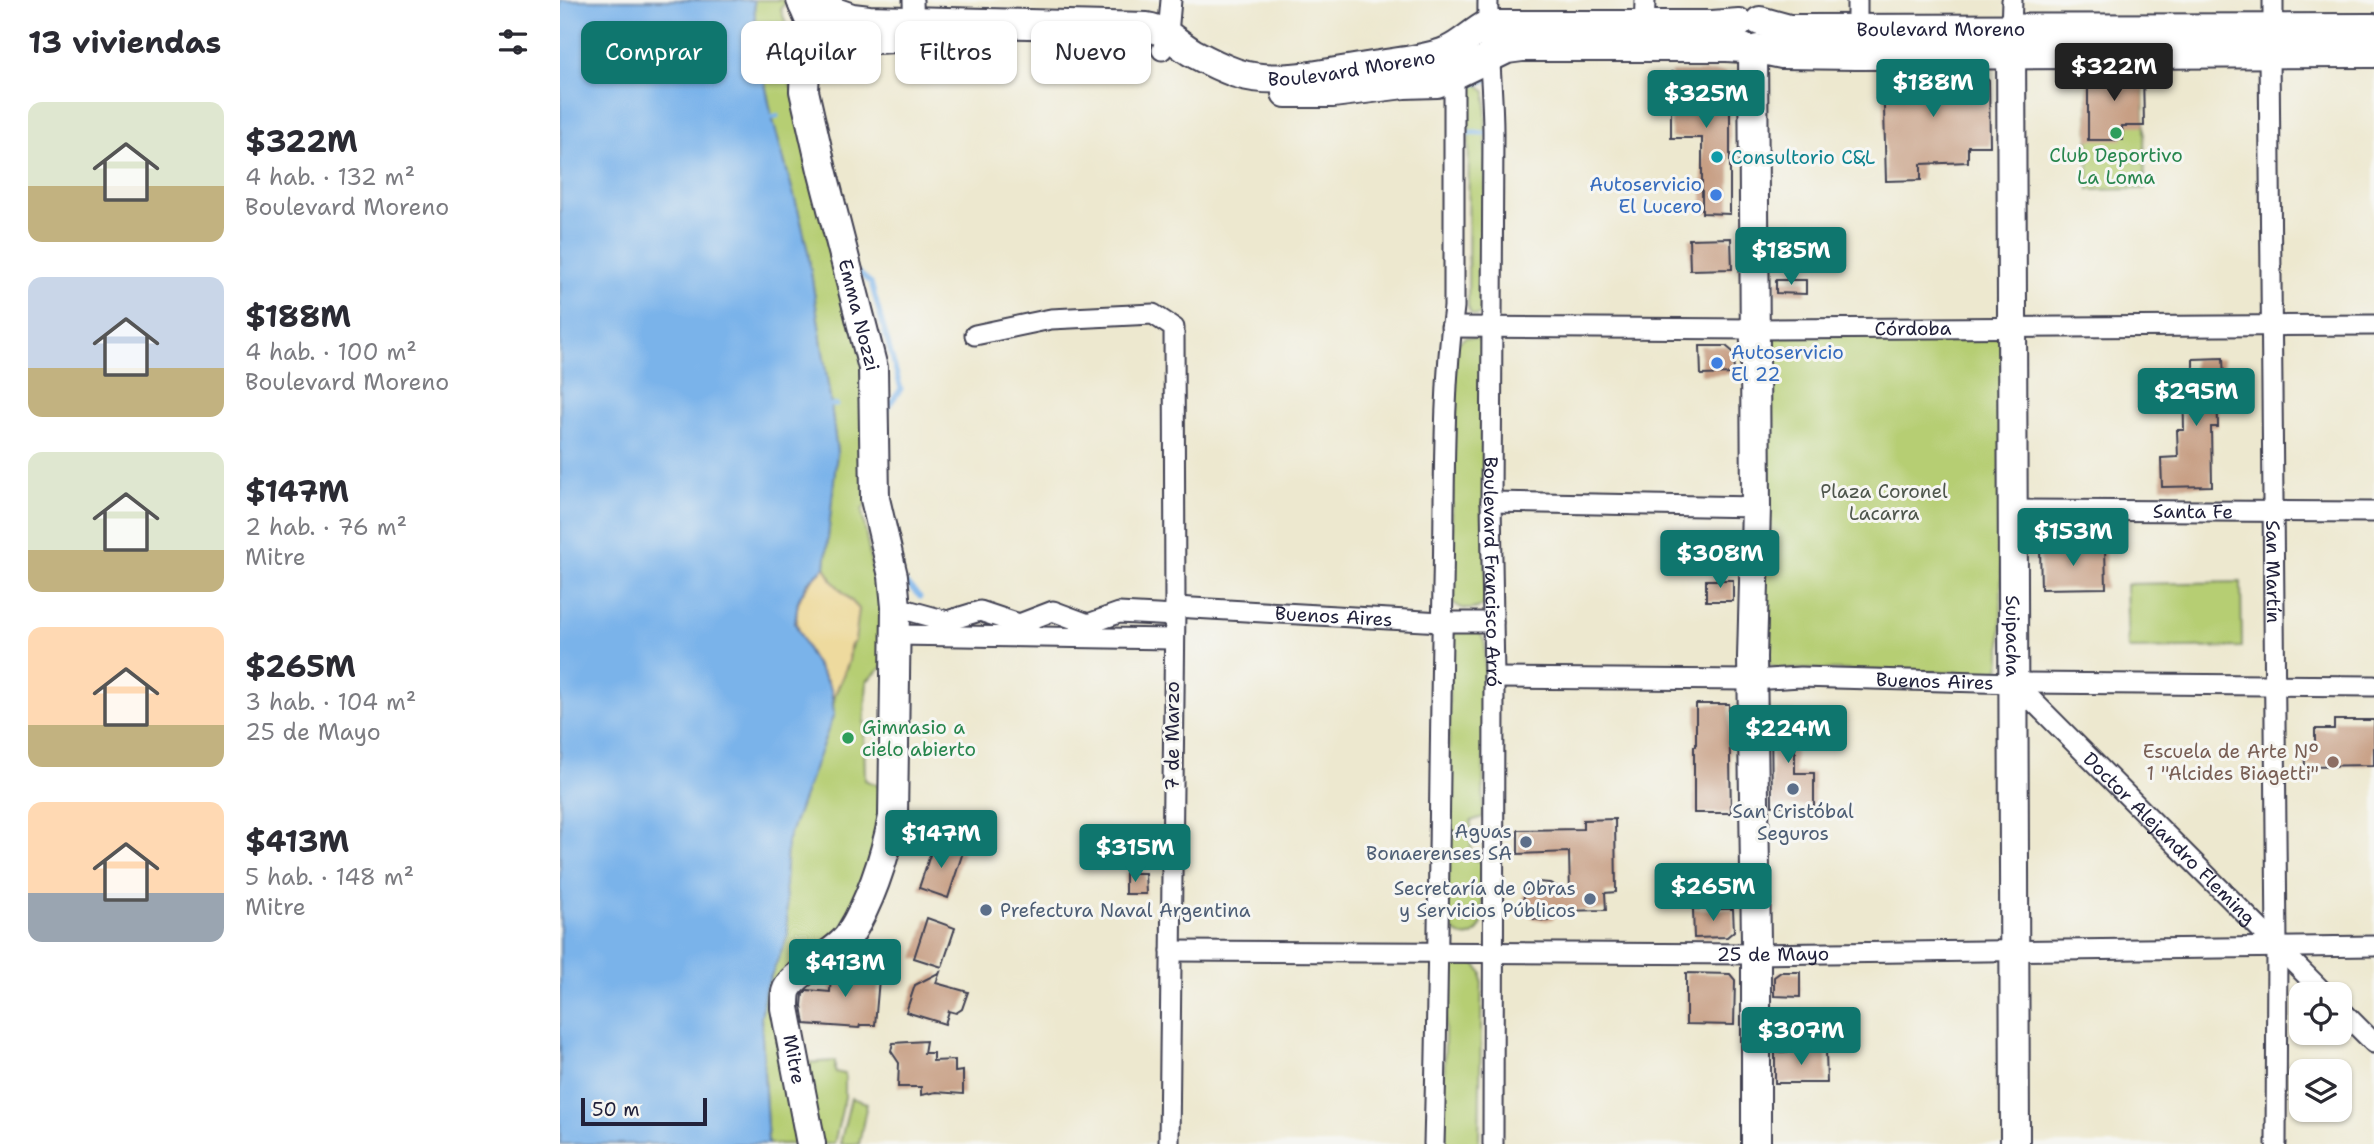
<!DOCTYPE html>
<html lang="es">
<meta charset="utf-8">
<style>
:root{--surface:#fff;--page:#f2f2f3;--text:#2b2b33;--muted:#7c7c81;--accent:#0f766e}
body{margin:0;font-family:"Shantell Sans",sans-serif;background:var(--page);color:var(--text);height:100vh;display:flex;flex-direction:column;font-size:26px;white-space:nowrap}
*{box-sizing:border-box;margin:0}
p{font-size:23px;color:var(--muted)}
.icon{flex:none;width:38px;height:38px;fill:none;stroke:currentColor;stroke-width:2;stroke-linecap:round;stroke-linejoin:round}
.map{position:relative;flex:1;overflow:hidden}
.panel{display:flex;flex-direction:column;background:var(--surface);width:560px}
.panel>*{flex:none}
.top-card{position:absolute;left:21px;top:21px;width:665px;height:63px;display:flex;gap:14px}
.fabs{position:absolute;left:1729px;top:982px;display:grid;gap:14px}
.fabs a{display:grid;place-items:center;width:63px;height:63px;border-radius:14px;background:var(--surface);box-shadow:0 2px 5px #0004;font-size:35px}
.scale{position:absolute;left:21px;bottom:18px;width:126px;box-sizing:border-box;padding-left:7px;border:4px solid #22223b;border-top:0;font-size:19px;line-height:24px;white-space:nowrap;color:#22223b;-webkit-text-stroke:5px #f6f6f2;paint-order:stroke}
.price{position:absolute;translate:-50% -60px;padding:0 16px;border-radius:7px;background:var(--accent);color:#fff;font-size:23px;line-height:46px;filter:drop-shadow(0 2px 4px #0008)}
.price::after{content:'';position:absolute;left:50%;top:42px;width:21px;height:16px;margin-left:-10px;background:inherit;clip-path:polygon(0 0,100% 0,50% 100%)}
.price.active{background:#222;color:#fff}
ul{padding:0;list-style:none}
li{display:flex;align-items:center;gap:21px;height:175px;padding:0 28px}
li span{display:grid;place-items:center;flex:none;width:196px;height:140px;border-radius:14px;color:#555}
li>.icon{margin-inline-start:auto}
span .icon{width:84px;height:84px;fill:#fffc;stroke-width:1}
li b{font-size:30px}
h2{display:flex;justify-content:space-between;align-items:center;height:84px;padding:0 28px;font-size:30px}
.pill{padding:0 24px;border-radius:14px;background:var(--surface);box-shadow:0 2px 5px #0004;font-size:24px;line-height:63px}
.pill.active{background:var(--accent);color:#fff}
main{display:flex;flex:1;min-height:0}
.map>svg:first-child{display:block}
.green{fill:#b6ce73;stroke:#6c7857;stroke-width:2}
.sand{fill:#eeda9e;stroke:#887e6c;stroke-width:2}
.water{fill:#7ab3ea;stroke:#4e6a92;stroke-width:2}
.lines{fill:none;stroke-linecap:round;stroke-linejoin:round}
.stream{stroke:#7ab3ea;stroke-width:5}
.building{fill:#c79f84}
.street-casing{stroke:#404051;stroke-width:23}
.secondary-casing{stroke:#404051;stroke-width:32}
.street{stroke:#fff;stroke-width:19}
.secondary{stroke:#fff;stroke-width:28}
.leisure-dot{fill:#2e9e5b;stroke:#f6f6f2;stroke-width:2.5}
.culture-dot{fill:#0f9aa8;stroke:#f6f6f2;stroke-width:2.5}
.shop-dot{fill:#3f7fe0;stroke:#f6f6f2;stroke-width:2.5}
.education-dot{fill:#8d6e63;stroke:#f6f6f2;stroke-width:2.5}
.service-dot{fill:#5c6f8a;stroke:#f6f6f2;stroke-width:2.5}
.labels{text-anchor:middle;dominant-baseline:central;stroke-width:6;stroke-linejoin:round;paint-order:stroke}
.street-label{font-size:19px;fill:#22223b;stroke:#f6f6f2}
.leisure-label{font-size:19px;fill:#27864d;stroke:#f6f6f2}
.culture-label{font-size:19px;fill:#0d838f;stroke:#f6f6f2;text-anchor:start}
.shop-label{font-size:19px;fill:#366cbe;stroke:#f6f6f2;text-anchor:end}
.park-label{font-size:19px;fill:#4e564c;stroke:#f6f6f2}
.education-label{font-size:19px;fill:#785e54;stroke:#f6f6f2;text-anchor:end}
.service-label{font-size:19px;fill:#4e5e75;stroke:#f6f6f2;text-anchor:end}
</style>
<main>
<section class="panel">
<h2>13 viviendas<svg class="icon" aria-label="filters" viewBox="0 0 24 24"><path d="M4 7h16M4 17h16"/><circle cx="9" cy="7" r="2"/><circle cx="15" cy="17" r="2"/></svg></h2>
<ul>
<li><span style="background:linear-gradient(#dfe7d0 60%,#c2b280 0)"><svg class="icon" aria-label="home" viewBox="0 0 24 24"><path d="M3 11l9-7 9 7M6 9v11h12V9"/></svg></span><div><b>$322M</b><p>4 hab. · 132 m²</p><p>Boulevard Moreno</p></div></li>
<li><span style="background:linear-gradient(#c9d6e8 65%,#c2b280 0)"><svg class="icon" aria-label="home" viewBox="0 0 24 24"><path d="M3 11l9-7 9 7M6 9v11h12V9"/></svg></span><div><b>$188M</b><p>4 hab. · 100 m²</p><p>Boulevard Moreno</p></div></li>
<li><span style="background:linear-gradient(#dfe7d0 70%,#c2b280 0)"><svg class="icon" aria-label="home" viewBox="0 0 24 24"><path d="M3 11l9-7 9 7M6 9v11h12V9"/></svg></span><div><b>$147M</b><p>2 hab. · 76 m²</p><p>Mitre</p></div></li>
<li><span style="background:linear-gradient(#ffd9b3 70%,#c2b280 0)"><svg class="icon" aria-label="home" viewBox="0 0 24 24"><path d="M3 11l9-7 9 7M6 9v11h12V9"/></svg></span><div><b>$265M</b><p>3 hab. · 104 m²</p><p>25 de Mayo</p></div></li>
<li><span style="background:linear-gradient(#ffd9b3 65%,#9aa5b1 0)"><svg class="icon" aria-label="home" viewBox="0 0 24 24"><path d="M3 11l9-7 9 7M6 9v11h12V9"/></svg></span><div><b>$413M</b><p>5 hab. · 148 m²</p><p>Mitre</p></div></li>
</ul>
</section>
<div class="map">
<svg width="1814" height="1144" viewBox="0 0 1814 1144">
<rect width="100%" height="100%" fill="#f6f6f2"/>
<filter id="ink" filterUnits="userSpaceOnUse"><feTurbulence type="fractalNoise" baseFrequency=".0143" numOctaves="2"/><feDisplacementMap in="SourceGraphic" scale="14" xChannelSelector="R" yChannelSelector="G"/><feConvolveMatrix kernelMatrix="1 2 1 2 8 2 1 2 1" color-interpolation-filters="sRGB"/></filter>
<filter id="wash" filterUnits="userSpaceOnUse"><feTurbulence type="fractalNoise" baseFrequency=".00686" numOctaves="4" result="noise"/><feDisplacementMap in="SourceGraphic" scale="28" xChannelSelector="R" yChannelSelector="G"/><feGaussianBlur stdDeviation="1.57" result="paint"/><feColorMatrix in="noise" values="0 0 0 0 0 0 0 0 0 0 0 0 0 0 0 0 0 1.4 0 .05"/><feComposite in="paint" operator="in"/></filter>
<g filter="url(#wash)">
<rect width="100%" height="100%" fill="#ede8cf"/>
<!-- green -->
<g class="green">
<path d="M 194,0 L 226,0 L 221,10 L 228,29 L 225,78 L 238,96 L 307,373 L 307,501 L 302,511 L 314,581 L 320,584 L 328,656 L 321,668 L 307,681 L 304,728 L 305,780 L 326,789 L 327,817 L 279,937 L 232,973 L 243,1144 L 208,1144 L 201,1017 L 202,1001 L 225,883 L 227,842 L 273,714 C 272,689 285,681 289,659 C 292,643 295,626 299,609 L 273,582 L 265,567 L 277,452 L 271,405 L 248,252 L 240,217 L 212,117 L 196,40 Z"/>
<path d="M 1528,70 L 1583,70 L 1585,189 L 1529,190 Z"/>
<path d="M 917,83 L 926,92 L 925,307 L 921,314 L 916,316 L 911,314 L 908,307 L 909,90 L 912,85 Z"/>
<path d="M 1223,334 L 1443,337 L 1441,660 L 1439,669 L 1432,673 L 1220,669 L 1210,665 L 1204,653 L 1206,350 L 1211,339 Z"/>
<path d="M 906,337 L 917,338 L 926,349 L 926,598 L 923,606 C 910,612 894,610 890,596 L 896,344 Z"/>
<path d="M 1681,582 L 1682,647 L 1568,649 L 1566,584 Z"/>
<path d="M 902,629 L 913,630 L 921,634 L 925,644 L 923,817 L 911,821 L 911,858 L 923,862 L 922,923 C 914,942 897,940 888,923 L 889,643 L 893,634 Z"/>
<path d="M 908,961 L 916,965 L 922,973 L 919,1144 L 883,1144 L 886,973 L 889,965 L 896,962 Z"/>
<path d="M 275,1061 L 275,1072 L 285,1074 L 285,1097 L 274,1144 L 258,1144 L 243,1063 Z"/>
<path d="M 291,1098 L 307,1103 L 299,1144 L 280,1144 Z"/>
</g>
<!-- sand -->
<path class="sand" d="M 265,567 L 273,582 L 299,609 L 295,641 L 290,646 L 289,661 L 273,699 C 271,685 263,675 256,664 C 230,622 227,602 265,567 Z"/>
<!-- water -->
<path class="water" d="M 0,0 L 194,0 L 196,40 L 212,117 L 240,217 L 248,252 L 271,405 L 277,452 L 265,567 L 247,583 L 238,601 L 235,623 L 249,653 L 271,689 L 274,714 L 227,842 L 225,883 L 228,936 L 205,990 L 201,1017 L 208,1144 L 0,1144 Z"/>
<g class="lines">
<!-- stream -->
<g class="stream">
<path d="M 899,88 L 927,80"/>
<path d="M 258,97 L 259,76 L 267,60"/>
<path d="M 212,117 L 217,116"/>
<path d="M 898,133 L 930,133"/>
<path d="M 299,273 L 311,283 L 341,389 L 326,409 L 326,413"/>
<path d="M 271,405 L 276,405"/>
<path d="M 345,582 L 360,597"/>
</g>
</g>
<g id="blocks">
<!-- building -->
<g class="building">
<path d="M 1420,71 L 1429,81 L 1430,146 L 1408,146 L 1408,162 L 1361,164 L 1361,180 L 1326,181 L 1323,72 Z"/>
<path d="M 1528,71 L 1583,71 L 1584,126 L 1562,126 L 1563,140 L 1528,140 Z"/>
<path d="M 1111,72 L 1164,72 L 1170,78 L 1170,214 L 1142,213 L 1142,138 L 1111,138 Z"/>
<path d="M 1244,234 L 1271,234 L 1271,253 L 1217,253 L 1217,237 L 1244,236 Z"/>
<path d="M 1171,238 L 1172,269 L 1130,270 L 1129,239 Z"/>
<path d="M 1216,280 L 1246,280 L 1246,294 L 1216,293 Z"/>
<path d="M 1140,346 L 1166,346 L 1173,352 L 1174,374 L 1141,375 Z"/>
<path d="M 1663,358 L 1664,380 L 1657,380 L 1658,427 L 1651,427 L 1652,486 L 1602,487 L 1601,458 L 1618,457 L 1617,430 L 1624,430 L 1623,377 L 1633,377 L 1633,359 Z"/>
<path d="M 1545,547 L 1546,588 L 1481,589 L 1480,548 Z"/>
<rect x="1146" y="580" width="27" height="21"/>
<path d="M 1136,704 L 1169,704 L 1171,813 L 1134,813 L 1134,746 L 1136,746 Z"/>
<path d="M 1218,711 L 1235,711 L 1235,773 L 1254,773 L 1254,806 L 1212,806 L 1211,717 Z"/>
<path d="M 1774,720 L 1814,720 L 1814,765 L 1745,766 L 1744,746 L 1755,746 L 1755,729 L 1774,729 Z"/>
<path d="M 1055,819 L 1056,892 L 1045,893 L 1046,910 L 1000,911 L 993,919 L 987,921 L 974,919 L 968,915 L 963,903 L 964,896 L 966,890 L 977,882 L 990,883 L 1010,894 L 1009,852 L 958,854 L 958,830 L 1023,829 L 1023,820 Z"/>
<path d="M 374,843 L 403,852 L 388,898 L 359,888 Z"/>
<path d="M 565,873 L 585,873 L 586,894 L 565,894 Z"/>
<path d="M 1133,909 L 1173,909 L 1174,931 L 1167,937 L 1134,938 Z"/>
<path d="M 367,918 L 395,928 L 382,967 L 354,958 Z"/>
<path d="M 282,965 L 320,967 L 315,1025 L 300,1025 L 299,1028 L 245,1024 L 242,1006 L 243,994 L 248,990 L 270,992 L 271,973 Z"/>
<path d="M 380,972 L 376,983 L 408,992 L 402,1009 L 396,1013 L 389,1011 L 385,1024 L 346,1012 L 355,985 Z"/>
<path d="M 1221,972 L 1240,972 L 1240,997 L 1214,996 L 1214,977 Z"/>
<path d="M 1126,973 L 1170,974 L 1175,980 L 1174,1025 L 1126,1024 Z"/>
<path d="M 366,1041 L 364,1053 L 373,1053 L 373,1061 L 395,1060 L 395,1072 L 403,1071 L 403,1094 L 376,1092 L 361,1095 L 361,1087 L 338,1087 L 339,1063 L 331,1051 L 333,1043 Z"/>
<path d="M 1266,1051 L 1267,1083 L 1215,1083 L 1215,1052 Z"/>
</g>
</g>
</g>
<g filter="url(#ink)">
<use href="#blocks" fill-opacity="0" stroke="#404051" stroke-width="2"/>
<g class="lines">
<!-- street casing -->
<g class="street-casing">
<g id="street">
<path d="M 353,0 L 354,38"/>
<path id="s1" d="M 928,0 C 927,44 933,88 933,133 L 931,502 L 934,678 L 933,1144"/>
<path id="s2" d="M 1713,0 L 1713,29 L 1709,54 L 1717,946 L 1716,1144"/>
<path d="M 1451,30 L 1452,0"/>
<path d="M 1084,37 L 1085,0"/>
<path d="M 1297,41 L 1297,0"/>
<path d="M 602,50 L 608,34 L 611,0"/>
<path id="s3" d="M 891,327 L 1196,329 L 1814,325"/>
<path d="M 415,335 L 491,319 L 593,314 L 614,328 L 615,607 L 609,1144"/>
<path d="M 931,502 L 1196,507"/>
<path id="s4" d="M 1453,510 L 1814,512"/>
<path d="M 336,607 L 387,621 L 420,611 L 459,624 L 493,611 L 528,624 L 559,613 L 615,616"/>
<path id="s5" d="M 615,607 L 882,622 L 933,622"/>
<path d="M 336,635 L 613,639"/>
<path id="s6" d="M 934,678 L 1192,680 L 1240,677 L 1455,683 L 1814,686"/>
<path id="s7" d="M 1455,683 L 1765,994"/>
<path id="s8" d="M 611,951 L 1196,954 L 1814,946"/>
<path d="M 1780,1009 L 1814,1043"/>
<path d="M 874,1144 C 879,958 879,773 883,587 C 885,494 882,399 894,307 L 894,66"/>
</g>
</g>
<!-- secondary casing -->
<g class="secondary-casing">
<g id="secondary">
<path id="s9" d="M 241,0 L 250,21 L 251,33 L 245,69 L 244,91 L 262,170 L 313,368 L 315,499 L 333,576 L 336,607 L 333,817 C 325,856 311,900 290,934 C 276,956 231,972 226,992 C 225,997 225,1003 225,1008 L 251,1144"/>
<path id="s10" d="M 243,5 L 255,5 L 292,18 L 309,20 L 587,27 C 607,30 616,43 633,53 C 646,60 662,68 676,73 C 718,87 777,71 819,65 C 841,61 866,60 887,51 C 902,45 913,32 927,25 L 1152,25 L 1179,23"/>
<path id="s11" d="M 1200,21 L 1229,29 L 1244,29 L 1814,28"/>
<path id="s12" d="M 1451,30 L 1455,1144"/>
<path d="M 1198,49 L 1222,54 L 1297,55 L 1814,53"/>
<path d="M 1193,50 L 1196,507 L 1192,657 L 1196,942 L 1196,1144"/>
<path d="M 247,56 L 277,41 L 335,38"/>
<path d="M 726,93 L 773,93 L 844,84 L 877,83 L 947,49 L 962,47 L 1167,47 L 1183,48"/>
</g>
</g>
<!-- street -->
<use href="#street" class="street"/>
<!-- secondary -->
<use href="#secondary" class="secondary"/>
</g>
</g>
<!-- markers -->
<g class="leisure-dot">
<circle cx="1556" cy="133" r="7"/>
<circle cx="288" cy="738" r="7"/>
</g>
<circle class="culture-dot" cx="1157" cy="157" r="7"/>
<g class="shop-dot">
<circle cx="1156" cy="195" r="7"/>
<circle cx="1157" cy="363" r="7"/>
</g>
<circle class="education-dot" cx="1773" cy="762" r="7"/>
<g class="service-dot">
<circle cx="1233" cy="789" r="7"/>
<circle cx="966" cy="842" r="7"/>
<circle cx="1030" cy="899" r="7"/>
<circle cx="426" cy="910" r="7"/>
</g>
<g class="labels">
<!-- street labels -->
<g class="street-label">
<text stroke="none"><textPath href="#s11" startOffset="182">Boulevard Moreno</textPath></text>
<text stroke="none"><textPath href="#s10" startOffset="564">Boulevard Moreno</textPath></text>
<text stroke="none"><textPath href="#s9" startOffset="324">Emma Nozzi</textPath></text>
<text stroke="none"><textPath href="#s3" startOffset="462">Córdoba</textPath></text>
<text stroke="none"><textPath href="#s4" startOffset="180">Santa Fe</textPath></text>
<text stroke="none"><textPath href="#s1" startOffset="572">Boulevard Francisco Arró</textPath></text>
<text stroke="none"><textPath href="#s2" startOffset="572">San Martín</textPath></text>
<text stroke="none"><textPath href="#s5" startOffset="159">Buenos Aires</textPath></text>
<text stroke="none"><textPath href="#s12" startOffset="606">Suipacha</textPath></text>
<text stroke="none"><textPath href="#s6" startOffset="441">Buenos Aires</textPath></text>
<text transform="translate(612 736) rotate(-90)">7 de Marzo</text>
<text stroke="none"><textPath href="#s7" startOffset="219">Doctor Alejandro Fleming</textPath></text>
<text stroke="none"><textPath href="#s8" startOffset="602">25 de Mayo</textPath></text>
<text stroke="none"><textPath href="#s9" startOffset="1111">Mitre</textPath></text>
</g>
<!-- leisure labels -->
<g class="leisure-label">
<text x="1556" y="155">Club Deportivo<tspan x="1556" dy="22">La Loma</tspan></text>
<text x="302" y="727" text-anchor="start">Gimnasio a<tspan x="302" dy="22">cielo abierto</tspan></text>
</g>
<!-- culture labels -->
<g class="culture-label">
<text x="1171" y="157">Consultorio C&amp;L</text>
</g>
<!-- shop labels -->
<g class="shop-label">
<text x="1142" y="184">Autoservicio<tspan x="1142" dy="22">El Lucero</tspan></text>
<text x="1171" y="352" text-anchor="start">Autoservicio<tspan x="1171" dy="22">El 22</tspan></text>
</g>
<!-- park labels -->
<g class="park-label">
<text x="1324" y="491">Plaza Coronel<tspan x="1324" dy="22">Lacarra</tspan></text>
</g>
<!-- education labels -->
<g class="education-label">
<text x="1759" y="751">Escuela de Arte N°<tspan x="1759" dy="22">1 "Alcides Biagetti"</tspan></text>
</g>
<!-- service labels -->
<g class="service-label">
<text x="1233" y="811" text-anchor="middle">San Cristóbal<tspan x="1233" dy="22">Seguros</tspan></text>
<text x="952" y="831">Aguas<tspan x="952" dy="22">Bonaerenses SA</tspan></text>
<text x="1016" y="888">Secretaría de Obras<tspan x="1016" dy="22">y Servicios Públicos</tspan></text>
<text x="440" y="910" text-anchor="start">Prefectura Naval Argentina</text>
</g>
</g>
</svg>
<div class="fabs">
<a><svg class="icon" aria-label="locate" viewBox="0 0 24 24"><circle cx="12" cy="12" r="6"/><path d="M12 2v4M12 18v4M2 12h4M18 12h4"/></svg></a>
<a><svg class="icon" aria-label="layers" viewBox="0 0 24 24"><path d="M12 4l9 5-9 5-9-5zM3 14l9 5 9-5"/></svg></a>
</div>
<div class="scale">50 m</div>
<b class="price active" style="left:1554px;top:103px">$322M</b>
<b class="price" style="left:1373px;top:119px">$188M</b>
<b class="price" style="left:1146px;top:130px">$325M</b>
<b class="price" style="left:1231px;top:287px">$185M</b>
<b class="price" style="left:1636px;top:428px">$295M</b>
<b class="price" style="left:1513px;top:568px">$153M</b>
<b class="price" style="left:1160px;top:590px">$308M</b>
<b class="price" style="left:1228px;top:765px">$224M</b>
<b class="price" style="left:381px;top:870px">$147M</b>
<b class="price" style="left:575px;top:884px">$315M</b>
<b class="price" style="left:1153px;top:923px">$265M</b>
<b class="price" style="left:285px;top:999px">$413M</b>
<b class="price" style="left:1241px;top:1067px">$307M</b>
<div class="top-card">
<a class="pill active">Comprar</a>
<a class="pill">Alquilar</a>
<a class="pill">Filtros</a>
<a class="pill">Nuevo</a>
</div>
</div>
</main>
